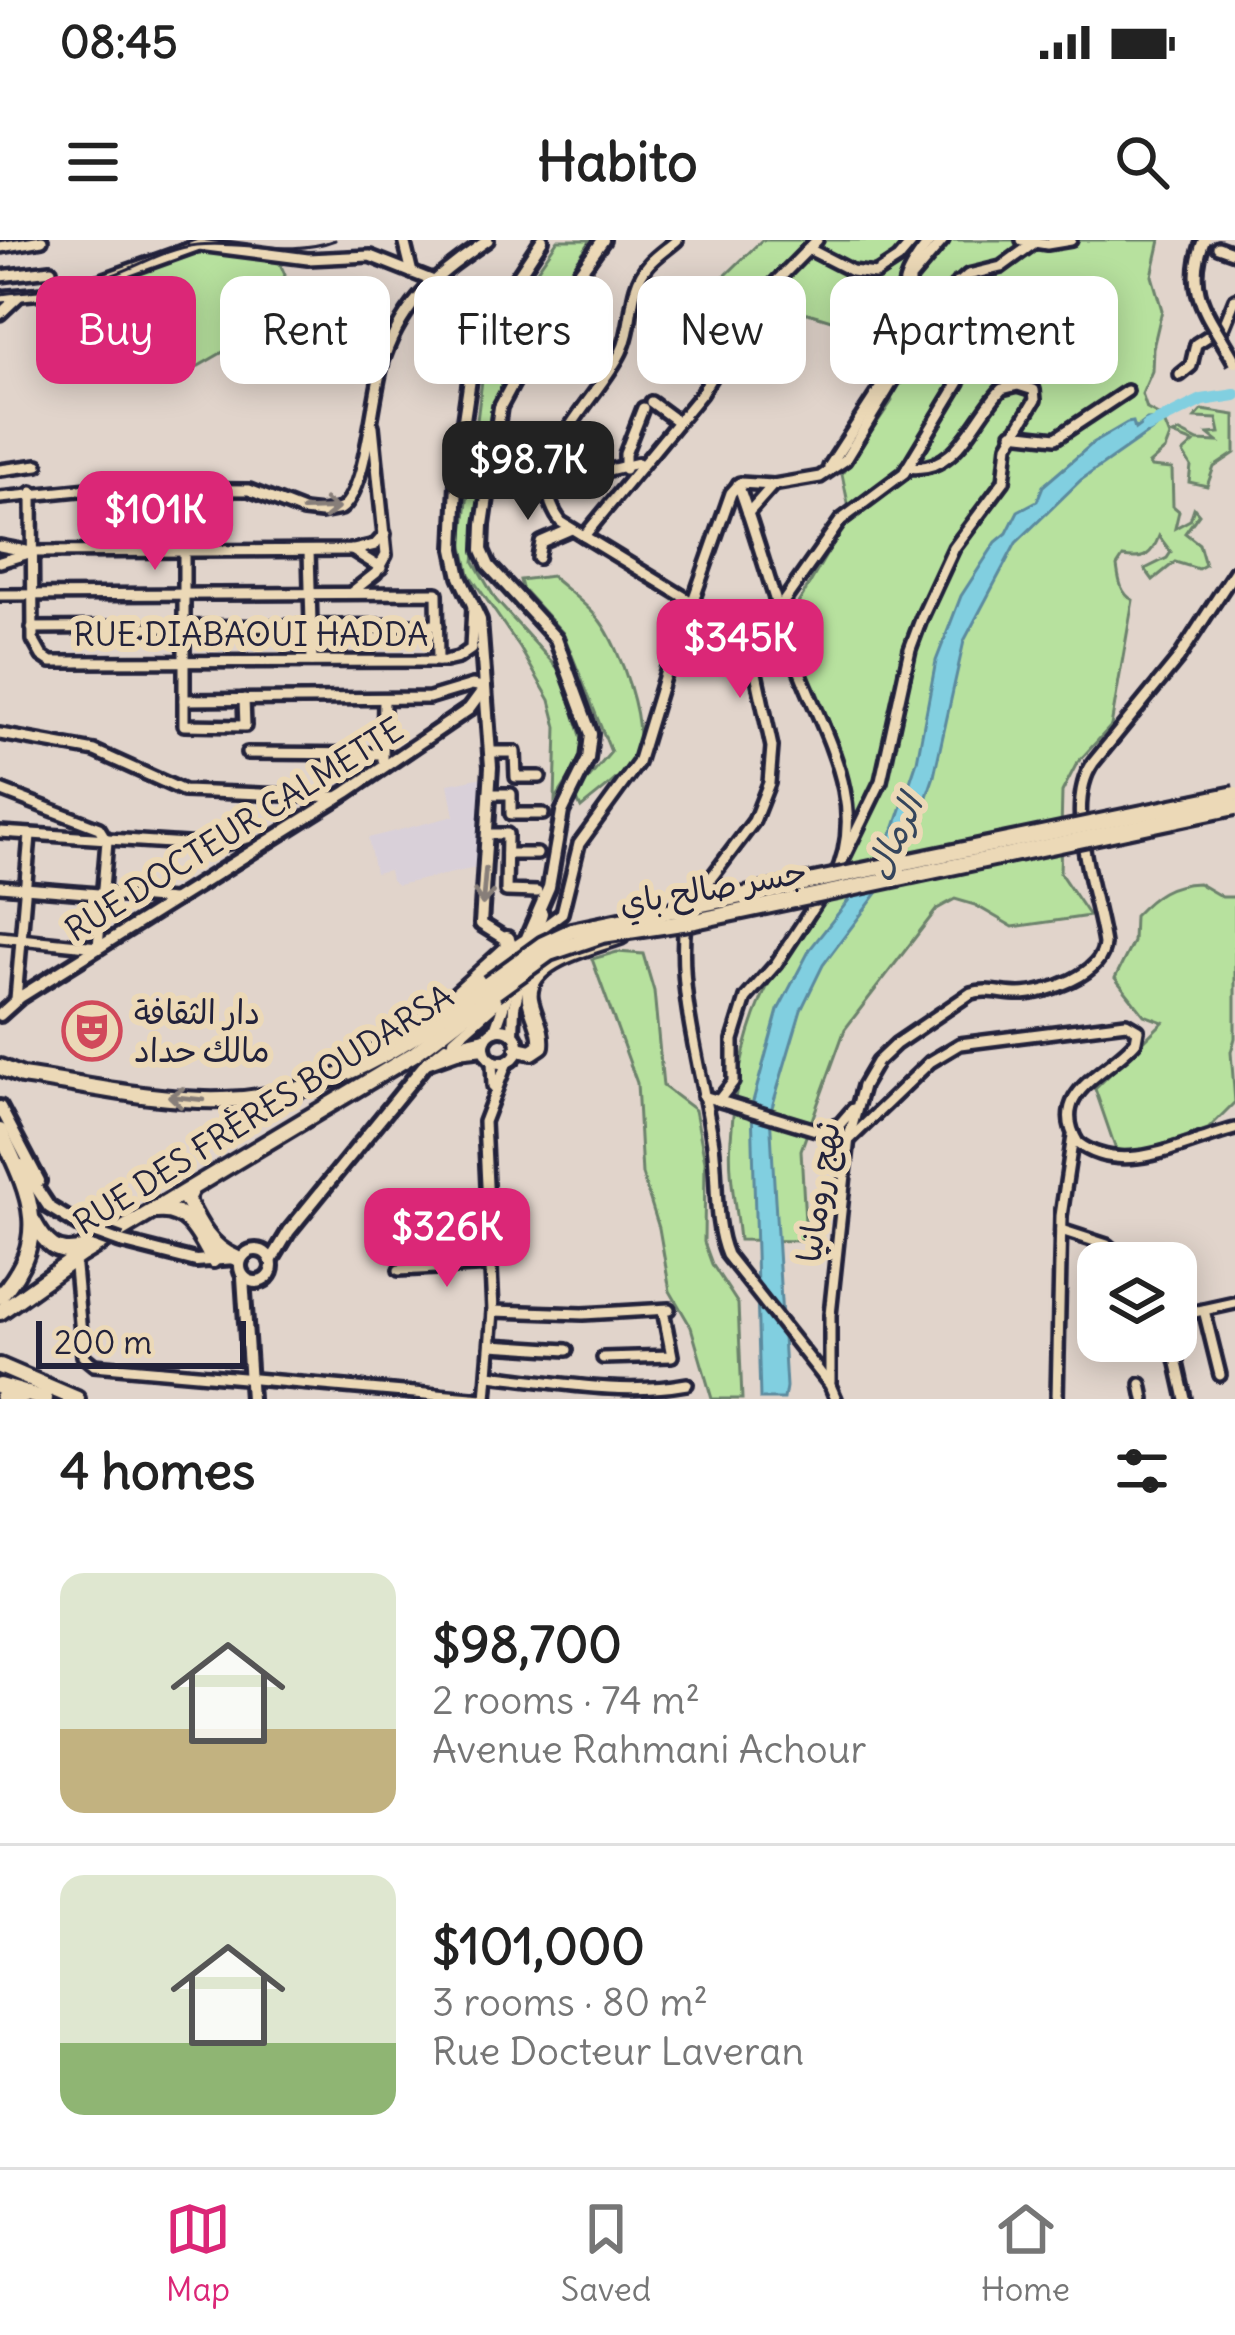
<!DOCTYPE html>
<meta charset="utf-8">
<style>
:root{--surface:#fff;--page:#f2f2f2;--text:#222;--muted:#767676;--line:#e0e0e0;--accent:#db2777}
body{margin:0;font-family:Delius,"Playpen Sans Arabic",sans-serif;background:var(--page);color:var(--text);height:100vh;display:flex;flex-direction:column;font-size:45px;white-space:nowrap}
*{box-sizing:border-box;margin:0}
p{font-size:39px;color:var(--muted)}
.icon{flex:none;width:66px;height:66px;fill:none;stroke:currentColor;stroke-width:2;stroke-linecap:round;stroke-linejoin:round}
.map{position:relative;height:1159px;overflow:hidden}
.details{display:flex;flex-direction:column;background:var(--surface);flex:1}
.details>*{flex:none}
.hud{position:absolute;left:36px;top:36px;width:1164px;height:108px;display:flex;gap:24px}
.buttons{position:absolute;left:1077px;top:1002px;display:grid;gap:24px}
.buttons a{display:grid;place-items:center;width:120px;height:120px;border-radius:24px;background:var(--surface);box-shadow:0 6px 30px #0003;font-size:60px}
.scale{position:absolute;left:36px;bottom:30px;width:210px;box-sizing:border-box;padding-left:12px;border:6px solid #22223b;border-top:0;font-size:33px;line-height:42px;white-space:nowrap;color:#22223b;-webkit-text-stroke:9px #ecd9b7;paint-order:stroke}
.price{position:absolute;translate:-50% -102px;padding:0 27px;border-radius:24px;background:var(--accent);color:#fff;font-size:39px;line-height:78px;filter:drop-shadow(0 3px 6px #0008)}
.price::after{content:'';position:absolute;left:50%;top:72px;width:36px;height:27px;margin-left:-18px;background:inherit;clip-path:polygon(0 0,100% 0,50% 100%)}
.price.current{background:#222;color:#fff}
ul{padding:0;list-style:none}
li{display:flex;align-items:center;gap:36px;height:300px;padding:0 60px}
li+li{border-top:3px solid var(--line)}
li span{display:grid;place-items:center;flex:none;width:336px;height:240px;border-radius:24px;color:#555}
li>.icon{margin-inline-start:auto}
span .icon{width:144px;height:144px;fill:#fffc;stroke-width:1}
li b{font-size:51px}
h2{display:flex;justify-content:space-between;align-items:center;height:144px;padding:0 60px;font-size:51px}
.pill{padding:0 42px;border-radius:24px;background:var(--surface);box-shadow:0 6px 30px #0003;font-size:42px;line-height:108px}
.pill.current{background:var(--accent);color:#fff}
.status{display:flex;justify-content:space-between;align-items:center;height:84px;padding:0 60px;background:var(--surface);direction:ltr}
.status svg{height:33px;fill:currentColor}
header{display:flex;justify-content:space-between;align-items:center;height:156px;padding:0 60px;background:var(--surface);font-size:54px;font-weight:700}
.dock{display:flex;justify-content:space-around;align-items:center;height:168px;border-top:3px solid var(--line);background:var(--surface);font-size:33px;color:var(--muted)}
.dock a{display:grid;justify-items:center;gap:6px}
.dock .current{color:var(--accent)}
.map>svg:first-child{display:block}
.built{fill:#d9d0d9}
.green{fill:#b7e19e;stroke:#6c826c;stroke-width:3}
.water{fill:#81cfe0;stroke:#5b8a9e;stroke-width:3}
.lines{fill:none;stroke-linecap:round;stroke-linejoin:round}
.river{stroke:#81cfe0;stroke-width:12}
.minor-casing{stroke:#22223b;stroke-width:18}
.major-casing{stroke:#22223b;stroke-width:20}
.highway-casing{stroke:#22223b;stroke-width:22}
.minor{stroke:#ecd9b7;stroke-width:9}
.major{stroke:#ecd9b7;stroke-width:10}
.highway{stroke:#ecd9b7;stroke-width:14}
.tram{stroke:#22223b;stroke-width:3}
.major-bridge-casing{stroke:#22223b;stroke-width:20;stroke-linecap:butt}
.highway-bridge-casing{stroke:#22223b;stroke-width:22;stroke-linecap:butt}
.major-bridge{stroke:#ecd9b7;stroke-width:10}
.highway-bridge{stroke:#ecd9b7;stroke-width:14}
.oneway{stroke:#877e79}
.labels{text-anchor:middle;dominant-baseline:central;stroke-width:12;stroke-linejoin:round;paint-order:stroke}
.street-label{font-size:33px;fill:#22223b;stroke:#ecd9b7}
.poi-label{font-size:33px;fill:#22223b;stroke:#ecd9b7;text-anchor:start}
.water-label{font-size:36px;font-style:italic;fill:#35455c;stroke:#ecd9b7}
</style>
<div class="status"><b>08:45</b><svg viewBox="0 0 49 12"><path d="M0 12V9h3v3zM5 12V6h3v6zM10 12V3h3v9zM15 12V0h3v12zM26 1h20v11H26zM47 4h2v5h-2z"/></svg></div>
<header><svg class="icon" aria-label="menu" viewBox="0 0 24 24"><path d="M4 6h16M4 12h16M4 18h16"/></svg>Habito<svg class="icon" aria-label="search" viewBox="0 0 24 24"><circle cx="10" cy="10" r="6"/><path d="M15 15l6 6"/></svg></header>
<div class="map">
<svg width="1235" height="1159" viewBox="0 0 1235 1159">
<rect width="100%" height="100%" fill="#e1d4cb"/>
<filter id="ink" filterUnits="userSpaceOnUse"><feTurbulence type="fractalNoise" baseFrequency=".00833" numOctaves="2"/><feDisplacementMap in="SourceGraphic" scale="24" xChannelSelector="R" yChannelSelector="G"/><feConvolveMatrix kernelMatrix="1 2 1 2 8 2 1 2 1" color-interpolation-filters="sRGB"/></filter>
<g filter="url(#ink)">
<!-- built -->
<path class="built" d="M 483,537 L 480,627 L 398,645 L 391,640 L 389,630 L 375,633 L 368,598 L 454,576 L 448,544 Z"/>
<!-- green -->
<g class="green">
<path d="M 558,0 L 591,0 L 560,46 L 491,171 L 474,322 L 496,360 L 562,433 L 584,506 L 572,534 L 555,560 L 557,487 L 550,460 L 520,408 L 469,334 L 462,302 L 483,132 L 503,79 Z"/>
<path d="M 762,0 L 1160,0 L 1152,36 L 1162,70 L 1153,108 L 1152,131 L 1142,154 L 1147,169 L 1162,177 L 1170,197 L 1165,210 L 1149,224 L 1151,227 L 1172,229 L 1173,266 L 1179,271 L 1175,288 L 1190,280 L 1194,268 L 1199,274 L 1185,293 L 1199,304 L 1205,325 L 1198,329 L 1175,322 L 1153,340 L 1145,329 L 1167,318 L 1171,312 L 1159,296 C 1152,315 1144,321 1123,317 L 1117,326 C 1119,339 1120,353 1133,360 L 1111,486 L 1077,523 L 1062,552 L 1060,633 L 1089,676 L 1013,687 L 975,665 L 955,659 L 937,669 L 845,789 L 801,910 L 806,1001 L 739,1000 C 736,968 728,932 731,899 C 735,840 748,774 780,724 C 792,705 848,632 851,618 C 867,536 813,455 788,381 L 839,293 L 856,275 L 849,268 L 842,234 L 892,161 C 876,81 851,87 780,65 L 743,98 L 691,69 Z"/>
<path d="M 197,8 L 277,17 L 285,35 L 267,79 L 249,97 L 183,135 L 109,132 L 95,127 L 60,100 L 49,61 Z"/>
<path d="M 1202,170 L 1235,175 L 1235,213 L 1214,227 L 1207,246 L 1189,242 L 1191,226 L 1183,213 L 1194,203 L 1173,195 L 1180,192 L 1198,201 L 1218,202 L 1208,194 L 1220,193 L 1217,179 L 1195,178 Z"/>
<path d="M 551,336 C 567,350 588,365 600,381 C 619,406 649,486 635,515 C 624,537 599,552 581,568 L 575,555 L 611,512 L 563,393 L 522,348 L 520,340 Z"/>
<path d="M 1198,643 L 1222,657 L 1235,657 L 1235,798 L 1231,812 L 1235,862 L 1208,889 L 1141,912 L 1116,910 L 1095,849 L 1163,782 L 1144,775 L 1115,738 L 1133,702 L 1134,676 C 1154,655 1169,644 1198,643 Z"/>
<path d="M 617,712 L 643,714 L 654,751 L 663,846 L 695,870 L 705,921 L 704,1002 L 712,1024 L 738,1064 L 742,1159 L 712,1159 L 691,1087 L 670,1051 L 659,988 L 642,934 L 637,843 L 592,719 Z"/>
</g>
<!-- water -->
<path class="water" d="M 1158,179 L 1161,184 L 1081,240 L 1016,303 L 964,401 L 934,536 L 915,591 L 884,644 L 823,725 L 801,770 L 770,874 L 786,1147 L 784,1159 L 760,1159 L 752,865 L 778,770 L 810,709 L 863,642 L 895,587 L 917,521 L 936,421 L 961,356 L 996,302 L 1007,293 L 1018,271 L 1037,261 L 1043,246 L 1093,203 L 1127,183 L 1133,182 L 1135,189 L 1147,180 Z"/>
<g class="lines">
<!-- river -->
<path class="river" d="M 1147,187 L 1202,160 L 1235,155"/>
<!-- minor casing -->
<g class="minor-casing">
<g id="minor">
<path d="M 404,0 L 412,33"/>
<path d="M 677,0 C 668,8 657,15 649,24 C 627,48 635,84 621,112 C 597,161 517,225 561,282 L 702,368 L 756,433 L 772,507 L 769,543 L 754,581 L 690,666"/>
<path d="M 1022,0 L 1047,4 L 1071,0"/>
<path d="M 0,7 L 42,0"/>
<path d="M 1218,7 L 1235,13"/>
<path d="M 809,9 L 852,31 L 875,34 L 898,19 L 914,0"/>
<path d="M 0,36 L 51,30"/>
<path d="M 0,57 L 54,52 L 96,42 L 199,5 L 308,19 L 370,16 L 431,40"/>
<path d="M 0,74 L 18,57"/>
<path d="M 912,85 L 968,35 L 1001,27 L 1034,3"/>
<path d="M 1180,135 L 1191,126 L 1196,104 L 1224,86 L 1235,59"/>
<path d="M 651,162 L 678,182"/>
<path d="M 1012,193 L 1056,198 L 1127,151"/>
<path d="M 558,212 L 605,231 L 638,223"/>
<path d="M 829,227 L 901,116 C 915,57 882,60 931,0"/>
<path d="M 625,229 L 625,214 L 643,168"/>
<path d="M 0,230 L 38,225"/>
<path d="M 738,244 C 758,299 773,356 792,411 C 817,484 873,561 834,639"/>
<path d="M 184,249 L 184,485 L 245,486 L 244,459"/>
<path d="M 32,252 L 33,400 L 42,416 L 51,422 L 445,421 L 458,418 L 471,409 L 473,366"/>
<path d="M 0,258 L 89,249 L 249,250 L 303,271 L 321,273 L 341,269 C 368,249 372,153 384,118 C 405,59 439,34 488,0"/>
<path d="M 748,273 L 773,245 L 820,237 L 845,220 L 909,115 L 910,39 L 943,0"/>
<path d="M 584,296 L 701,154 L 759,59 L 817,0"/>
<path d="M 0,306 L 31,312 L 354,310 L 375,305 L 385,294"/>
<path d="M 352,310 L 381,328"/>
<path d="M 309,311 L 312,421"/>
<path d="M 538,318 L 541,302 L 571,289"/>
<path d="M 0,322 L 26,314"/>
<path d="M 352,352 L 376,333 L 386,315 L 373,186"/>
<path d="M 0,355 L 437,353 L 438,421"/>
<path d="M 779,368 L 841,280 L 904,233 L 959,142 L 965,114 L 966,63 L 957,43"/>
<path d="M 32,388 L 438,385"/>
<path d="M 184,460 L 429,458 L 472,445 L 484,447"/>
<path d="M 0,494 L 95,511 L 184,551 L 339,557"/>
<path d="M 490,512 L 515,512 L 516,537 L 540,537"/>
<path d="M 247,513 L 381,514"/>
<path d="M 383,520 L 384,459"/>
<path d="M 0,550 L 99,588 L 107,601 L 98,707 L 0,697"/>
<path d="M 489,554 L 511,554 L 511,574 L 543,574"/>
<path d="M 0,592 L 217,606 L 248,598"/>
<path d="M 488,594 L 507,594 L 506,651 L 537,652"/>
<path d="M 507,614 L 537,614"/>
<path d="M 842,621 L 881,541 L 910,409 L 922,377 L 954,308 L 1004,241 L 1008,205 L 1035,160 L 1034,150 L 1018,145 L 1002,149 C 974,177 957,235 907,227"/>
<path d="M 0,646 L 172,660"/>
<path d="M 685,682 C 677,756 702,831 713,904 C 718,940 713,981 727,1015 L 830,1145 L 836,1159"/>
<path d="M 534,694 L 562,673 L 579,604 L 638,523 L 675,401 L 693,361 L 731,253 L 740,243 L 773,245"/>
<path d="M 16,759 L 30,595"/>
<path d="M 492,820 L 493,846"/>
<path d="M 703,856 L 849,900 L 930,822 L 960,804 L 1126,783 L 1138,790 L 1136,801 C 1108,834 1047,852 1078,903 C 1124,938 1187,901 1235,889"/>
<path d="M 719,860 L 733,842 L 733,800 L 746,758 L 776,724 L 820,657"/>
<path d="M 823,890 L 840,884 L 853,869"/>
<path d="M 428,979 L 431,959 L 440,958"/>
<path d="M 401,980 L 490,977"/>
<path d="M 1061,990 L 1107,1005 L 1127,1023"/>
<path d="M 410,1012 L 491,1005"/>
<path d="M 75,1027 L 83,1116 L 94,1125 L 483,1159"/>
<path d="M 399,1030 L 492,1025"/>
<path d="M 1204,1070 L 1220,1135"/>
<path d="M 493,1071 L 583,1074 L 669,1069"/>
<path d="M 1176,1076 L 1235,1063"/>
<path d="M 1172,1101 L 1185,1159"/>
<path d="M 491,1105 L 567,1110"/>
<path d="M 603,1118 L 672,1116 L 663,1070"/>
<path d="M 489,1135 C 555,1142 621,1156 687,1144"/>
<path d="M 830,1142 L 830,1075 L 849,897 L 863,846 L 877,822 L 896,804 L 971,753 C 988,748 1002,754 1019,754 C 1047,754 1103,734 1104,704 C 1097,655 1062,566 1093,523 L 1178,419 L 1235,331"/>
<path d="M 1141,1144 L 1144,1159"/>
<path d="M 0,1157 L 25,1158"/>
<path d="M 486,1159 L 493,1071 L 484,882 L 507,822"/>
<path d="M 1057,1159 L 1061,976 L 1073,896"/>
</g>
</g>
<!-- major casing -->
<g class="major-casing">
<g id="major">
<path d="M 510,702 L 481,684 L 491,527 L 480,380 L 460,337 L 454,309 L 458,221 L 471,132 L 487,83 L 542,0"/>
<path d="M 522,709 L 549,647 L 562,572 L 588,519 L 591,494 L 556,399 L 489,326 L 482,310 L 483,285 L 500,167 L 551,72 L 603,0"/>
<path d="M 529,713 L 542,673"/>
<path d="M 0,775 L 20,757 L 347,552 L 469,469 L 483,450"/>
<circle cx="501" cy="806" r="17"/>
<path d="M 495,790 L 513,738"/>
<path d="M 513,794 L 514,767 L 523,731"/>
<path d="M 454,800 L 507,753"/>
<path d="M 484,809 L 457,812 L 426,823 L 446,807 L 486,798"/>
<path d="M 0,867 L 39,941"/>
<path d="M 21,925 L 49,967 L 85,989"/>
<path d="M 121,1002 L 196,1021 L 235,1018"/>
<circle cx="256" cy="1026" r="16"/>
<path d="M 271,1021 L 289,991 L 426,823"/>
<path d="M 243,1037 L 251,1159"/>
</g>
</g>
<!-- highway casing -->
<g class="highway-casing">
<g id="highway">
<path d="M 503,717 L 524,703"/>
<path d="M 380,809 L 445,765 L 508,708 L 507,699"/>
<path d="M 518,809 L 532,812 L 541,806 C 543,789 533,776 530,759 C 524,720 594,706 621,696"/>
<path d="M 0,827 L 22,836 C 87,845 157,862 223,860 C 328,858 409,805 488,744"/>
<path d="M 0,891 C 29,953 53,996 0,1056"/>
<path d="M 191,949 L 186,959 C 198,983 210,1008 236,1018"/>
<path d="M 156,971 C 188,967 200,996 213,1020"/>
<path d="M 33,981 C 45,1003 57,1018 84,1008"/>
<path d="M 0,1072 L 80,1015 L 414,814 L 495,752"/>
<path d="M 0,1126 L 77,1159"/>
<path d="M 0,1146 L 45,1159"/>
</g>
</g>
<!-- minor -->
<use href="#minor" class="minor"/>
<!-- major -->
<use href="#major" class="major"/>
<!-- highway -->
<use href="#highway" class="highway"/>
<!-- tram -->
<path class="tram" d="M 0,54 C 33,50 69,49 101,39 C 134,30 162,9 197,5 C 242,0 291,17 335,0"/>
<!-- major-bridge casing -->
<g class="major-bridge-casing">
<g id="major-bridge">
<path d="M 1204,0 C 1183,53 1210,76 1235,122"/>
<path d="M 85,989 L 121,1002"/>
</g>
</g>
<!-- highway-bridge casing -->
<g class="highway-bridge-casing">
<g id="highway-bridge">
<path d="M 488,744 L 543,704 L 571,691 L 1235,554"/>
<path d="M 495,752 L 549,713 L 602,695 L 695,681 L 1235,567"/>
</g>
</g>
<!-- major-bridge -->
<use href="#major-bridge" class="major-bridge"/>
<!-- highway-bridge -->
<use href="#highway-bridge" class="highway-bridge"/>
</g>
<!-- one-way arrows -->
<defs><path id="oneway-shaft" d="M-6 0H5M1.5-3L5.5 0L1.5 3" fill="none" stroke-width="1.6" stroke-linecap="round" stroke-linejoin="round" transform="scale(3)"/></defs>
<g class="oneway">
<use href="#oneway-shaft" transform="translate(321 269) rotate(-2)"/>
<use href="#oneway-shaft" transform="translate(484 647) rotate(95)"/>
<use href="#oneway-shaft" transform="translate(186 858) rotate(-174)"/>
</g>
</g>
<!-- icons -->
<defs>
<g id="theatre-ring" transform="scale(3)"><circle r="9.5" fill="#ecd9b7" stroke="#d1495b" stroke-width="1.5"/><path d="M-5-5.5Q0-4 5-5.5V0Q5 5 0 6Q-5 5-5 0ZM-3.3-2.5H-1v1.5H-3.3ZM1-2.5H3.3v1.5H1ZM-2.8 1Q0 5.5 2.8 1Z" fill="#d1495b"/></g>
</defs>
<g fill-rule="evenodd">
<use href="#theatre-ring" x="92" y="791"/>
</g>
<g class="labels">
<!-- street labels -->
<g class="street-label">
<text x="251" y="394">RUE DIABAOUI HADDA</text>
<text transform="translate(234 589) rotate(-32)">RUE DOCTEUR CALMETTE</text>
<text transform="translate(713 647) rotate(-10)">جسر صالح باي</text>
<text transform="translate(263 869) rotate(-32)">RUE DES FRÈRES BOUDARSA</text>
<text transform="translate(818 952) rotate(-82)">نهج رومانيا</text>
</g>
<!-- poi labels -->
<g class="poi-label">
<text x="134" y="772">دار الثقافة<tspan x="134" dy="38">مالك حداد</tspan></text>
</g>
<!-- water labels -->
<g class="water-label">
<text transform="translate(894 597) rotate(-65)">الرمال</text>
</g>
</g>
</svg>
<div class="buttons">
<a><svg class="icon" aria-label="layers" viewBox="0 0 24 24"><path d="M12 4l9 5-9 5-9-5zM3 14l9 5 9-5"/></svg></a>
</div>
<div class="scale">200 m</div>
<b class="price current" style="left:528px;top:283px">$98.7K</b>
<b class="price" style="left:155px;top:333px">$101K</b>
<b class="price" style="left:740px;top:461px">$345K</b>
<b class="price" style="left:447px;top:1050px">$326K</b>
<div class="hud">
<a class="pill current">Buy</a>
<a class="pill">Rent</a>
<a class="pill">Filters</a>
<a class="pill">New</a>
<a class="pill">Apartment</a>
</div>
</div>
<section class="details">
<h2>4 homes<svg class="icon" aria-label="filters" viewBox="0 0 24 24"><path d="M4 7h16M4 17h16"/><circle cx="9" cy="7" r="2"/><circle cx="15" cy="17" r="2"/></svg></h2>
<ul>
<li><span style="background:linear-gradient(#dfe7d0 65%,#c2b280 0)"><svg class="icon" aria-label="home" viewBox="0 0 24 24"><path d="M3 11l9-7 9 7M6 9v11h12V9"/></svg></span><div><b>$98,700</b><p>2 rooms · 74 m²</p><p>Avenue Rahmani Achour</p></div></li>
<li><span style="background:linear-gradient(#dfe7d0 70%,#8fb573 0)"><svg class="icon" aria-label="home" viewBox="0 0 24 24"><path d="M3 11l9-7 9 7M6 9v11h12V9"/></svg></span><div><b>$101,000</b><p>3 rooms · 80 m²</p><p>Rue Docteur Laveran</p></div></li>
</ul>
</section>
<nav class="dock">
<a class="current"><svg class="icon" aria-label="map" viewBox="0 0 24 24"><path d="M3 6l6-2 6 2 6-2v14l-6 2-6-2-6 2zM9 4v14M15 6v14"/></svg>Map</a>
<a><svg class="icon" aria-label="saved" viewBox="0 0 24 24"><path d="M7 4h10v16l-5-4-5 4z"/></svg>Saved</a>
<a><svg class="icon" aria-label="home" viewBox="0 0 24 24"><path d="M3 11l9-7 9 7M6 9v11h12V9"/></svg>Home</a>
</nav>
